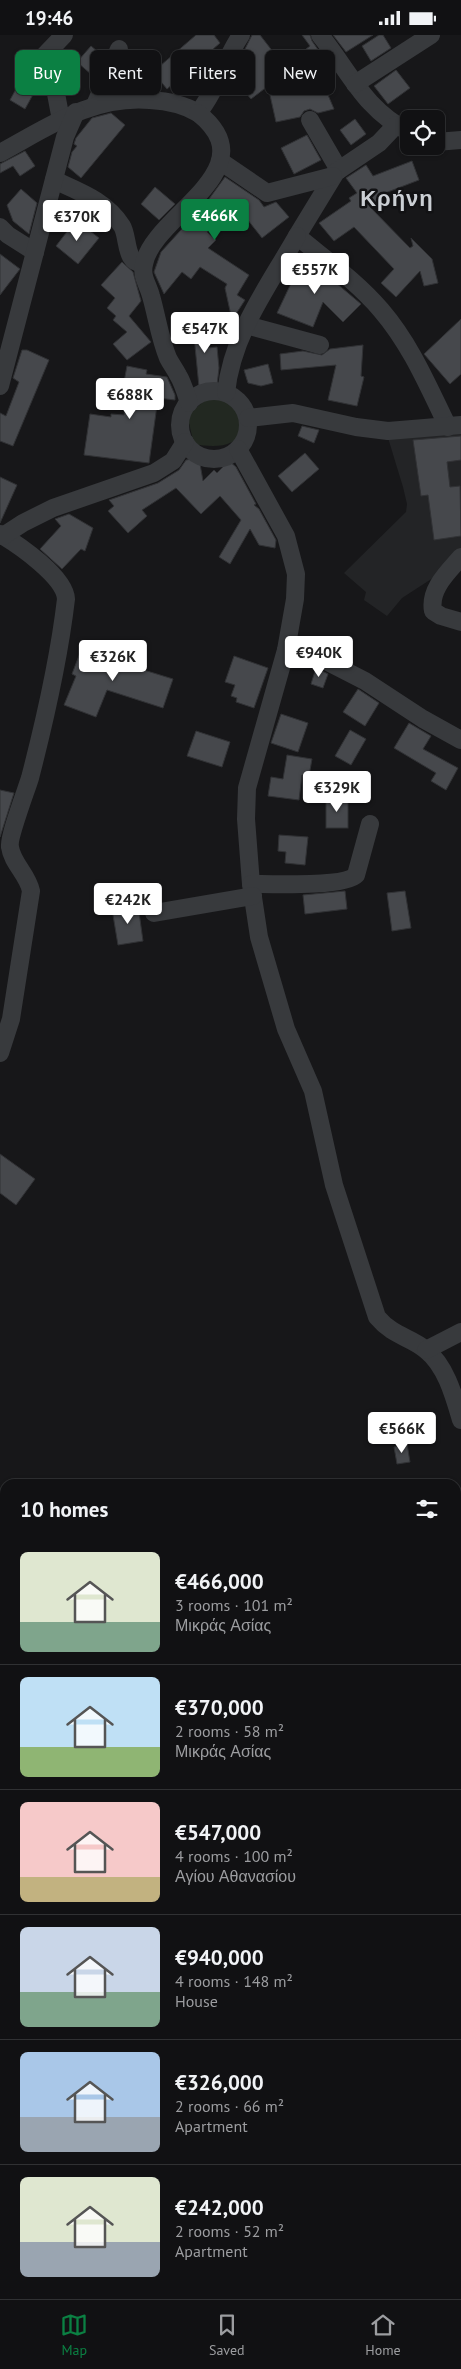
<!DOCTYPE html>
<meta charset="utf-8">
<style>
:root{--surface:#111113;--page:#1e1f21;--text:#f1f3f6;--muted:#9c9da0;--line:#303133;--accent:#0b8043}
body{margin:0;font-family:"PT Sans",sans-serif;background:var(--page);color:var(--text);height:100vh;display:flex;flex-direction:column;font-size:19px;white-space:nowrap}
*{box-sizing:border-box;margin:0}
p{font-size:16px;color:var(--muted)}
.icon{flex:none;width:28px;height:28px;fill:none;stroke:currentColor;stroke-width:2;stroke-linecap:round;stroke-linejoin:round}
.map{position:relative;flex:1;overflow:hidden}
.drawer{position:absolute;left:0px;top:1444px;width:461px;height:821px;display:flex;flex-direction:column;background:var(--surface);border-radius:15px 15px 0 0;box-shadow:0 1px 4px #0004,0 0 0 1px var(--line)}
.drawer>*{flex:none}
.guide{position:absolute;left:15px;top:15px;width:431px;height:45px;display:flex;gap:10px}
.fabs{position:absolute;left:400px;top:75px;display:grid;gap:10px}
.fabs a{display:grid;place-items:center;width:45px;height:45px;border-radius:8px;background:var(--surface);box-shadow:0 1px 4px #0004,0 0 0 1px var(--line);font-size:25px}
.price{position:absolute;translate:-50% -42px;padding:0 11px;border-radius:5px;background:#fff;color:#222;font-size:16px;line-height:32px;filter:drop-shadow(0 1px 2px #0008)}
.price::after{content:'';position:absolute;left:50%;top:30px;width:15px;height:11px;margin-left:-8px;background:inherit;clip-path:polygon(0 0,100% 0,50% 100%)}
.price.on{background:var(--accent);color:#fff}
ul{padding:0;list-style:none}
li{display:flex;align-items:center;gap:15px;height:125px;padding:0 20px}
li+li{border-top:1px solid var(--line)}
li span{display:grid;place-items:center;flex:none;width:140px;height:100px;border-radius:8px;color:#555}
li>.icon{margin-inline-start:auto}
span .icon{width:60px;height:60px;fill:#fffc;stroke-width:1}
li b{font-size:21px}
h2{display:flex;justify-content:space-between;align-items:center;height:60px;padding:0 20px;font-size:21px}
.pill{padding:0 18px;border-radius:8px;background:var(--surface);box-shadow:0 1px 4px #0004,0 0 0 1px var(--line);font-size:18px;line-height:45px}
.pill.on{background:var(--accent);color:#fff}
.status{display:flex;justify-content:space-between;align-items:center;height:35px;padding:0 25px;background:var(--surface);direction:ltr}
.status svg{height:14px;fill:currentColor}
.tab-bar{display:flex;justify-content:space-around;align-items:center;height:70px;border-top:1px solid var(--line);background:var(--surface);font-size:14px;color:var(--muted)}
.tab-bar a{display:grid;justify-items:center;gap:2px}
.tab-bar .on{color:var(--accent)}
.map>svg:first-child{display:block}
.built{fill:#232426}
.green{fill:#222821}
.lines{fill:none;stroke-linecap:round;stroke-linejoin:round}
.stream{stroke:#303a3e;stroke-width:5}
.building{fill:#46484c;stroke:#313235}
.minor{stroke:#383a3d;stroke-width:18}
.labels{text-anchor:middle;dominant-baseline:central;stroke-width:5;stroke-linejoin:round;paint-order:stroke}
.district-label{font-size:22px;font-weight:bold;letter-spacing:1px;fill:#cbcfd4;stroke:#121214}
</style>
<div class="status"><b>19:46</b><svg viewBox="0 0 49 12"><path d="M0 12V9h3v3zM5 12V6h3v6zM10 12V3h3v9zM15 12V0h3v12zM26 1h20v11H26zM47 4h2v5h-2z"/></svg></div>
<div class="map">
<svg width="461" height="2264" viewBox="0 0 461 2264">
<rect width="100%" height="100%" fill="#171719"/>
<!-- built -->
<path class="built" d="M 461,389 L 461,514 L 439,539 L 402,563 L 387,581 L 364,565 L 366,557 L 344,538 L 406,477 L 407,469 L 403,452 L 385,393 Z"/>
<!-- green -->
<g class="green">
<path d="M 218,361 C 240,366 259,394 232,407 C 220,413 206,411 194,409 L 187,380 L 207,364 Z"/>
<path d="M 0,1907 L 5,1909 L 5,1961 L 0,1958 Z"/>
<rect x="456" y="1936" width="5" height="158"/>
</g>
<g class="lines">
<!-- stream -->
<g class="stream">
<path d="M 0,1945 L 5,1947"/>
<path d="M 456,2038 L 461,2038"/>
</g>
</g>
<!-- building -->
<g class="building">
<path d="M 196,0 L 214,0 L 220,8 L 167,54 L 153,37 Z"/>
<path d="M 252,0 L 260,0 L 284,31 L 310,11 L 302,0 L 310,0 L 312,6 L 328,29 L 312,41 L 328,60 L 334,74 L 318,78 L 310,74 L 304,76 L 300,82 L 276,87 L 268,51 L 251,64 L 246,58 L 229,60 L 224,56 L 234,36 L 240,29 L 238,28 Z"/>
<path d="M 333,0 L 373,0 L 346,17 Z"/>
<path d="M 379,0 L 383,0 L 391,13 L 371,26 L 362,11 Z"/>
<path d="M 91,11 L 104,22 L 92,40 L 77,27 Z"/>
<path d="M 129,16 L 146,27 L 135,44 L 122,35 Z"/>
<path d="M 28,32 L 38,37 L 41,45 L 25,74 L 10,65 Z"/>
<path d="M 396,35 L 410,53 L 388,69 L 374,51 Z"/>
<path d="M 111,78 L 125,90 L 81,143 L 68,132 L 72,117 L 77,111 L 74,109 L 76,103 L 92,83 Z"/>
<path d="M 355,84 L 366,99 L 351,110 L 340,95 Z"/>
<path d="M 307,100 L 321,125 L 294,139 L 281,113 Z"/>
<path d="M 25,116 L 35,131 L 20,141 L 13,131 L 0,138 L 0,129 Z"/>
<path d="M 412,126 L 419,145 L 385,158 L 388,161 L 371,173 L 410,213 L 413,211 L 411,203 L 432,224 L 438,248 L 424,251 L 420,236 L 396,262 L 381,248 L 394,234 L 354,192 L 334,206 L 319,188 L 351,166 L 349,163 L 357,158 L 346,143 L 366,130 L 373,141 Z"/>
<path d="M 225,142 L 259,165 L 264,172 L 276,167 L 289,182 L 262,203 L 236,170 L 207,197 L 216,205 L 208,213 L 249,240 L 237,260 L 245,265 L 232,285 L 225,253 L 227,249 L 200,232 L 191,244 L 182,237 L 164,259 L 154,237 L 161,217 L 209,164 Z"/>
<path d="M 155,152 L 175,169 L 159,185 L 141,169 Z"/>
<path d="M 21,154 L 37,168 L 29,199 L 13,186 L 7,170 Z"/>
<path d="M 76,185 L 99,203 L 78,229 L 56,211 Z"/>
<path d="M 0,219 L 20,234 L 0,260 Z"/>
<path d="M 302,219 L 361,269 L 343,287 L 323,267 L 313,292 L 277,278 L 295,240 L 292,238 Z"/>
<path d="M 122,227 L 133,237 L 141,266 L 129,281 L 151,307 L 127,325 L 113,309 L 127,297 L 113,285 L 116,281 L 107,273 L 115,263 L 101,250 Z"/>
<path d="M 192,280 L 208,281 L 207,313 L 217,312 L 219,333 L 217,350 L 199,352 Z"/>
<path d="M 461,284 L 461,339 L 450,349 L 424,319 Z"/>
<path d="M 363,310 L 361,341 L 364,342 L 357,371 L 328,365 L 336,330 L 281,335 L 280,319 L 303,316 L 322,320 L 330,314 Z"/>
<path d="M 22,315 L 27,315 L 49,325 L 13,411 L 0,406 L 0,378 L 6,381 L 19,347 L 13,343 Z"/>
<path d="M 268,329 L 273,348 L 261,351 L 248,348 L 244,335 Z"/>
<path d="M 127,331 L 147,335 L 146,339 L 167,342 L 175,360 L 175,365 L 158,363 L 149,428 L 84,420 L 90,379 L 111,382 L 111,379 L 124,380 L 128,347 L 124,347 Z"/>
<path d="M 302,391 L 319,395 L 314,408 L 298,401 Z"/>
<path d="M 461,401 L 461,425 L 447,427 L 450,452 L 460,451 L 461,501 L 434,505 L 428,460 L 421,461 L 413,405 Z"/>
<path d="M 305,418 L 319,434 L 292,457 L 278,441 Z"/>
<path d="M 199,423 L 203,446 L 214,435 L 217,438 L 229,426 L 236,432 L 256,469 L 254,470 L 259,474 L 276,505 L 275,513 L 259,510 L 250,494 L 230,529 L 219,522 L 241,485 L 220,461 L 201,479 L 176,453 L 142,475 L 147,481 L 128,498 L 108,476 L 114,471 L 109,465 L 158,448 L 179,435 L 186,425 Z"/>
<path d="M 0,442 L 17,450 L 0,488 Z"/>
<path d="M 69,479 L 93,493 L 85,516 L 81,514 L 62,534 L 40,514 L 61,491 L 55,484 Z"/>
<path d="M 83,610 L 122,624 L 121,628 L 173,644 L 163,673 L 107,655 L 96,682 L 64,670 L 76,641 L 72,639 Z"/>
<path d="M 234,621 L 268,633 L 254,673 L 236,667 L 237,663 L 231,661 L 235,650 L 225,647 Z"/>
<path d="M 316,633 L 328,639 L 323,653 L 311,649 Z"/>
<path d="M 358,654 L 379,668 L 365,691 L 343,677 Z"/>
<path d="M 281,679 L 308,688 L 298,717 L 271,708 Z"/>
<path d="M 409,688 L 431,701 L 423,714 L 458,733 L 446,755 L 431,746 L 436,738 L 394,713 Z"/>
<path d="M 350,695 L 366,704 L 351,730 L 335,721 Z"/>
<path d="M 196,696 L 230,707 L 222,732 L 187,721 Z"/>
<path d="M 287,720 L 312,724 L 309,741 L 302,740 L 299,765 L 268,761 L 271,742 L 283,744 Z"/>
<path d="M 0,755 L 14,758 L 0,802 Z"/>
<rect x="326" y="764" width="22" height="29"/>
<path d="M 279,800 L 308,802 L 305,830 L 285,828 L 286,817 L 278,816 Z"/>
<path d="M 345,856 L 347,874 L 305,879 L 303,860 Z"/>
<path d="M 405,856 L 411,893 L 392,896 L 387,858 Z"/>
<path d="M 138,870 L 143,906 L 118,910 L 112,874 Z"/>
<path d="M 0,1119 L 35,1144 L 16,1170 L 0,1158 Z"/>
<path d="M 407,1409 L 410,1427 L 397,1429 L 394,1412 Z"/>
</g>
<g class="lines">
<!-- minor -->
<g class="minor">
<path d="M 320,0 C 350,37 364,74 409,97"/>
<path d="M 355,49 L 431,0"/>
<path d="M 95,70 L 119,14"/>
<path d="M 61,85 L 54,48 L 43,22 L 64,0"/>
<path d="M 310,85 L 339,135"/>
<path d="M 396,90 L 379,108 L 336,137 L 297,201 C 326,225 356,246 381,275 C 411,310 428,351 448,392"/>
<path d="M 436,107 L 461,105"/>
<path d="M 0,118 C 48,92 93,60 150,65 C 167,66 183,69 198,78 C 217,55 224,25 241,0"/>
<path d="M 220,126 L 267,158 L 333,141"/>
<path d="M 54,145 C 80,157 106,166 122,191 C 129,202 124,230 144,228"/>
<path d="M 0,192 L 8,200 L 35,217"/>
<path d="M 246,290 L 320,310"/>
<path d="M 0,351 L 65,102 L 76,77"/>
<circle cx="214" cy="390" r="34"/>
<path d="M 226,358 C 232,299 268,252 297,201"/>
<path d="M 189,368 C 186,359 183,348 178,340 C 175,334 171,329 168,323 C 160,304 157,282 151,261 C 148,249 141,242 144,229 C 153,180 270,135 198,78"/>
<path d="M 248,383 L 293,378 L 356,392 L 388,396 L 461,390"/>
<path d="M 238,414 L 286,501 L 296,539 L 295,564 L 286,615 L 247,753 L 246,784 L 251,849 L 259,902 L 286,994 L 313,1056 L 334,1150 L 377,1282 C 394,1302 409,1301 426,1315 C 446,1331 454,1361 461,1385"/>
<path d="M 0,499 C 19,510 65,542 66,564 C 59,624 45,685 30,743 C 26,756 8,803 10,812 C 12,828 28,840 31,856 L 11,984 L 0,1018"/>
<path d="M 3,501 L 23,488 L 53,473 L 154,438 L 173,426 L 185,407"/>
<path d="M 461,522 C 448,537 429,554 433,576 L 441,581 L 461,587"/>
<path d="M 286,615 L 317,622 L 328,627 L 365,646 L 423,684 L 461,705"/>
<path d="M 251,849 C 270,849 345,852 356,840 L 370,789"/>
<path d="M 154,878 L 253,861"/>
<path d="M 426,1315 L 461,1297"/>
<path d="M 0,1694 L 5,1696"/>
<path d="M 0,1764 L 5,1774"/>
<path d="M 456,1884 L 461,1886"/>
<path d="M 0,2092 L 5,2080"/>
<path d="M 0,2225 L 2,2236 L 0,2244"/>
</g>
</g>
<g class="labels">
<!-- district labels -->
<g class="district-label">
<text x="397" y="163">Κρήνη</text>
</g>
</g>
</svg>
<div class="fabs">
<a><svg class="icon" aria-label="locate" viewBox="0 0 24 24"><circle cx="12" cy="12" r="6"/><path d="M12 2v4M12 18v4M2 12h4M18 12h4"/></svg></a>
</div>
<b class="price on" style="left:215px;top:206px">€466K</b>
<b class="price" style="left:77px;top:207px">€370K</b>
<b class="price" style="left:315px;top:260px">€557K</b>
<b class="price" style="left:205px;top:319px">€547K</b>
<b class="price" style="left:130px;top:385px">€688K</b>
<b class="price" style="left:319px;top:643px">€940K</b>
<b class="price" style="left:113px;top:647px">€326K</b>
<b class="price" style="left:337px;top:778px">€329K</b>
<b class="price" style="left:128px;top:890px">€242K</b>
<b class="price" style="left:402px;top:1419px">€566K</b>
<div class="guide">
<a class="pill on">Buy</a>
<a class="pill">Rent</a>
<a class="pill">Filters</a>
<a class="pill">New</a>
</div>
<section class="drawer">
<h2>10 homes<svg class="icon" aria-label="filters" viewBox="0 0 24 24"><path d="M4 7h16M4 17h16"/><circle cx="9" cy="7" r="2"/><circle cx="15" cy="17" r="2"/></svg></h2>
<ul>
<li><span style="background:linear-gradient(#dfe7d0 70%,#7fa58c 0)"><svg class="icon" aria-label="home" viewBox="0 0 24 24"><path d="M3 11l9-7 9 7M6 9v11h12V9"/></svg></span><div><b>€466,000</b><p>3 rooms · 101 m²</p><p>Μικράς Ασίας</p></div></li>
<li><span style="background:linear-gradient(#bfe0f5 70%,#8fb573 0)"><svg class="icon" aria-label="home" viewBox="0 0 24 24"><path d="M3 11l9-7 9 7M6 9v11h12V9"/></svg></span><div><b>€370,000</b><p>2 rooms · 58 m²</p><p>Μικράς Ασίας</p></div></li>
<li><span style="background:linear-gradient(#f6c9c9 75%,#c2b280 0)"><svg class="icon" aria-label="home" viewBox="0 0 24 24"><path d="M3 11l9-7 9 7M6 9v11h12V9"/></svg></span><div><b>€547,000</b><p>4 rooms · 100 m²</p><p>Αγίου Αθανασίου</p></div></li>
<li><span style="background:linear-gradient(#c9d6e8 65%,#7fa58c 0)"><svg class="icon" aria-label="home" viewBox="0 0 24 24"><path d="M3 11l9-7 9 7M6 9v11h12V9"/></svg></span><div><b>€940,000</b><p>4 rooms · 148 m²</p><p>House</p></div></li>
<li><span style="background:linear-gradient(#a9c7e8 65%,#9aa5b1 0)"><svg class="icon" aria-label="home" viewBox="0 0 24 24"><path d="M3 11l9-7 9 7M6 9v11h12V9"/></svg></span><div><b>€326,000</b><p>2 rooms · 66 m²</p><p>Apartment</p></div></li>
<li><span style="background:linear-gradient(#dfe7d0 65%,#9aa5b1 0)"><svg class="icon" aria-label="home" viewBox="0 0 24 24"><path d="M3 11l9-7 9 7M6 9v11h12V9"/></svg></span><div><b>€242,000</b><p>2 rooms · 52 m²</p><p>Apartment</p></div></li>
</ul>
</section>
</div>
<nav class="tab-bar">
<a class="on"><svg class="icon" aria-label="map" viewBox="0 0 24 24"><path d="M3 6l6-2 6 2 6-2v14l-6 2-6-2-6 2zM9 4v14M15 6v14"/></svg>Map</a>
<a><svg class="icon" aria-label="saved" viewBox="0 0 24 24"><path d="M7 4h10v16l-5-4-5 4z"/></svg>Saved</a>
<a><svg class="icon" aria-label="home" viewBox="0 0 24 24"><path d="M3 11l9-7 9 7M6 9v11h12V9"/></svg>Home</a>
</nav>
